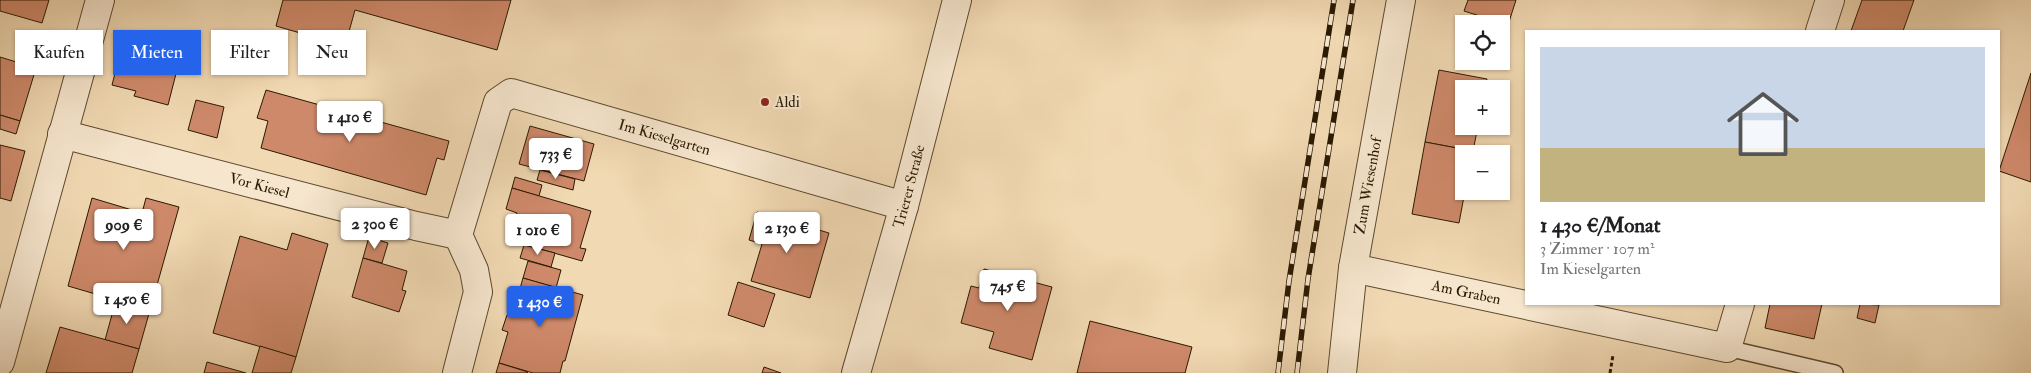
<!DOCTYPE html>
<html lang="de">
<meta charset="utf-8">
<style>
:root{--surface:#fff;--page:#f6f6f6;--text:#202124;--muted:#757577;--accent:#2563eb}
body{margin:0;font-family:"IM FELL Double Pica",serif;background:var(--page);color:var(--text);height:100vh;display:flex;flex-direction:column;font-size:19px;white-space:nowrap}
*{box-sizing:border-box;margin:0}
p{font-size:16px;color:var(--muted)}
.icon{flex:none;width:28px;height:28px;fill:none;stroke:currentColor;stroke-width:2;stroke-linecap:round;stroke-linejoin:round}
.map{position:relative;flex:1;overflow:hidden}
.sheet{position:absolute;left:1525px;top:30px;width:475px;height:275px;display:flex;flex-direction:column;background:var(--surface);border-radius:0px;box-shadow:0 1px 4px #0004}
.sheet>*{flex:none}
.hud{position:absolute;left:15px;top:30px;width:475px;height:45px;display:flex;gap:10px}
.buttons{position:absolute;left:1455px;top:15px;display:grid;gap:10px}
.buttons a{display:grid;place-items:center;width:55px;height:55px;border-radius:0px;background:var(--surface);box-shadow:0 1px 4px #0004;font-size:25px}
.price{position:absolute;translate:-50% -42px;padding:0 11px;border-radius:5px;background:#fff;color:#222;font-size:16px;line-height:32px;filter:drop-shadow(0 1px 2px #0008)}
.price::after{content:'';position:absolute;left:50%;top:30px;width:15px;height:11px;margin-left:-8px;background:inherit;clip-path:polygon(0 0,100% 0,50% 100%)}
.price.on{background:var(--accent);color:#fff}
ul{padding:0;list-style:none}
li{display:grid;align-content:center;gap:10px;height:265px;padding:0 15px}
li span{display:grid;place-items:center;height:155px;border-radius:0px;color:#555}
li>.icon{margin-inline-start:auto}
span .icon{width:90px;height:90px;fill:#fffc;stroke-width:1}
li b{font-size:21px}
.tag{padding:0 18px;border-radius:0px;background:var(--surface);box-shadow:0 1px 4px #0004;font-size:18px;line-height:45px}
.tag.on{background:var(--accent);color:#fff}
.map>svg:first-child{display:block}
.building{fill:#ce896a;stroke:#2a1901}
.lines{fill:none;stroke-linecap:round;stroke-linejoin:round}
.service-casing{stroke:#5c492e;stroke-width:18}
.minor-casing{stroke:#5c492e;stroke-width:30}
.tertiary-casing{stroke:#5c492e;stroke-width:30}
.path{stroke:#2a1901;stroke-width:3;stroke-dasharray:4 2.5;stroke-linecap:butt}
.service{stroke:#f6e6ce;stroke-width:15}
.minor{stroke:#f6e6ce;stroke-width:28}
.tertiary{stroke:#f6e6ce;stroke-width:28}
.rail-casing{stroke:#2a1901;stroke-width:5.5}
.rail{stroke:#f6e6ce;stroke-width:4;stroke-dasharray:11;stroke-linecap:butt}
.poi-dot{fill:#8f2418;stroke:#f6e6ce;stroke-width:2}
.labels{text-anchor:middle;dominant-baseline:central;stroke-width:4;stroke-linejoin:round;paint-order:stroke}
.poi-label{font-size:15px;fill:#2a1901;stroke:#f6e6ce;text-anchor:start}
.street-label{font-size:15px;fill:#2a1901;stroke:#f6e6ce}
</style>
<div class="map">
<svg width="2031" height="373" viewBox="0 0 2031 373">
<rect width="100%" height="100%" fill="#f1d9b3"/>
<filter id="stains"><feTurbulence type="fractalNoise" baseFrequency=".004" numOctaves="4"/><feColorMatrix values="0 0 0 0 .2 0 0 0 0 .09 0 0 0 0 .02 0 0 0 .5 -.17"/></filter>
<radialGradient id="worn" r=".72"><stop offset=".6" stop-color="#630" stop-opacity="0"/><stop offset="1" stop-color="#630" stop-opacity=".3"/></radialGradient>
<!-- building -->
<g class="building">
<path d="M 0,0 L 49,0 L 42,23 L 0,11 Z"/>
<path d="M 283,0 L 511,0 L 497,50 L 355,10 L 345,46 L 276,26 Z"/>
<path d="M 1468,0 L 1516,0 L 1508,25 L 1464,11 Z"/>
<path d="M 1862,0 L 1914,0 L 1903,31 L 1851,31 Z"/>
<path d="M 122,46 L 179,62 L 168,105 L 134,96 L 136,91 L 112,85 Z"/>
<path d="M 0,57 L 36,68 L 20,121 L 0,115 Z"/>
<path d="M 1439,70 L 1487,79 L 1485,89 L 1464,89 L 1464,126 L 1478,126 L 1473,151 L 1425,142 Z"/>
<path d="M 2031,73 L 2031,182 L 1999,171 Z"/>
<path d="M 266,90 L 449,141 L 444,160 L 437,158 L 426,195 L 261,148 L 268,121 L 257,118 Z"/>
<path d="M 196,100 L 224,107 L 217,138 L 188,130 Z"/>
<path d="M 0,115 L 20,121 L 16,134 L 0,129 Z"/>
<path d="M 530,126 L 594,144 L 584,181 L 519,164 Z"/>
<path d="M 1425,142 L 1473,151 L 1472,154 L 1464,154 L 1464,191 L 1465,191 L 1459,223 L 1412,214 Z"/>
<path d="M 0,145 L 25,151 L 11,201 L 0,198 Z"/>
<path d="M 540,170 L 575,179 L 573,190 L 537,180 Z"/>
<path d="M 515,177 L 542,185 L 539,196 L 512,188 Z"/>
<path d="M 512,188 L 591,211 L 580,248 L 586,249 L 582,261 L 519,243 L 523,230 L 513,227 L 517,213 L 506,209 Z"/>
<path d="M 92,198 L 142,213 L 146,198 L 179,207 L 150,310 L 68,286 Z"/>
<path d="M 757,212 L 829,233 L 810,298 L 751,281 L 762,244 L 749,240 Z"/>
<path d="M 292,233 L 328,244 L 296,357 L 213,333 L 240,236 L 287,250 Z"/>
<path d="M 369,237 L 388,243 L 382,263 L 363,258 Z"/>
<path d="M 524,245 L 555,253 L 551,267 L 520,258 Z"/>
<path d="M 363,258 L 407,271 L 402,290 L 406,291 L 399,312 L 352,297 Z"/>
<path d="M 528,261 L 561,270 L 556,288 L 523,278 Z"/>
<path d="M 984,269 L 1052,287 L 1032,360 L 989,348 L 994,332 L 961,323 L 971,286 L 979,288 Z"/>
<path d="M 523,278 L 583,295 L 565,361 L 563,361 L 560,373 L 533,373 L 499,363 L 508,332 L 502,330 L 507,315 L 512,317 Z"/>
<path d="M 738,282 L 775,294 L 764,327 L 728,315 Z"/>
<path d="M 116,300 L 150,310 L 139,349 L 105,340 Z"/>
<path d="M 1770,304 L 1822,304 L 1814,339 L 1765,328 Z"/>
<path d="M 1860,304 L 1879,305 L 1875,323 L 1857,318 Z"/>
<path d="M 1090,321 L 1192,347 L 1185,373 L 1077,373 Z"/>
<path d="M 60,327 L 139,349 L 132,373 L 46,373 Z"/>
<path d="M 260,346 L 296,357 L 291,373 L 252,373 Z"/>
<path d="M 207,362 L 246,373 L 204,373 Z"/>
<path d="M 499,363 L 528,372 L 527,373 L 496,373 Z"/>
<path d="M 764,367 L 781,373 L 762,373 Z"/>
</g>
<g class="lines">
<!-- service casing -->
<g class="service-casing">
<path id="service" d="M 1727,348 L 1835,373"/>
</g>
<!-- minor casing -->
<g class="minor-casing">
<g id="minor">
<path d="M 1820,31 L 1830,0"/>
<path id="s1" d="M 62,134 L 416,226 L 458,235"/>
<path id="s2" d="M 1353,268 L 1727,348 L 1740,304"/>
<path d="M 0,362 L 100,0"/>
<path id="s3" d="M 457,373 L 478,292 L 474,270 L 458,235 L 498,102 L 511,93 L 904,206"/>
<path id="s4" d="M 1342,373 L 1353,268 L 1401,0"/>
</g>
</g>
<!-- tertiary casing -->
<g class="tertiary-casing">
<g id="tertiary">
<path id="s5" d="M 856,373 L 904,206 L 957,0"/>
</g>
</g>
<!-- path -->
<path class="path" d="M 1610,373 L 1613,355"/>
<!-- service -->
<use href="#service" class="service"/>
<!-- minor -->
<use href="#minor" class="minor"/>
<!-- tertiary -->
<use href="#tertiary" class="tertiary"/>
<!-- rail casing -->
<g class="rail-casing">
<g id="rail">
<path d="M 1278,373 L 1289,281 L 1334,0"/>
<path d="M 1297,373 L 1308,279 L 1353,0"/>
</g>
</g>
<!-- rail -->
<use href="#rail" class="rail"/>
</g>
<!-- markers -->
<circle class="poi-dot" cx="765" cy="102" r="5"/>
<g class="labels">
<!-- poi labels -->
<g class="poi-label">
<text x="775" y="102">Aldi</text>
</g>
<!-- street labels -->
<g class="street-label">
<text stroke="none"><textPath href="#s3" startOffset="459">Im Kieselgarten</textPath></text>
<text stroke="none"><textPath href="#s1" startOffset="204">Vor Kiesel</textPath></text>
<text stroke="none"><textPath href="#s4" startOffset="189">Zum Wiesenhof</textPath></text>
<text stroke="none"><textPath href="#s5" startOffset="194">Trierer Straße</textPath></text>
<text stroke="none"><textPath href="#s2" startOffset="116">Am Graben</textPath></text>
</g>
</g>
<rect width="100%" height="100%" filter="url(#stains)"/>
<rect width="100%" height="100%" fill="url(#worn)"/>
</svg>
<div class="buttons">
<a><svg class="icon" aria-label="locate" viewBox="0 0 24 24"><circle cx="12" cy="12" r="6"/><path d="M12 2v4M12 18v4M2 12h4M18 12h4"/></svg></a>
<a>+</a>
<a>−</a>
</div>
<b class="price" style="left:350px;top:143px">1 410 €</b>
<b class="price" style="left:556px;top:180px">733 €</b>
<b class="price" style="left:375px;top:250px">2 300 €</b>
<b class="price" style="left:124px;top:251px">909 €</b>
<b class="price" style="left:787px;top:254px">2 130 €</b>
<b class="price" style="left:538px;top:256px">1 010 €</b>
<b class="price" style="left:1008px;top:312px">745 €</b>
<b class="price" style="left:127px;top:325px">1 450 €</b>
<b class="price on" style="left:540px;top:328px">1 430 €</b>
<div class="hud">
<a class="tag">Kaufen</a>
<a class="tag on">Mieten</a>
<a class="tag">Filter</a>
<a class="tag">Neu</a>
</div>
<section class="sheet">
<ul>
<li><span style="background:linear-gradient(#c9d6e8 65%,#c2b280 0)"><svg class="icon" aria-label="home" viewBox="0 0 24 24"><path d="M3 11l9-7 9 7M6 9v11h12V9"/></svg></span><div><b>1 430 €/Monat</b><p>3 Zimmer · 107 m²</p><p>Im Kieselgarten</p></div></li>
</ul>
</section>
</div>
